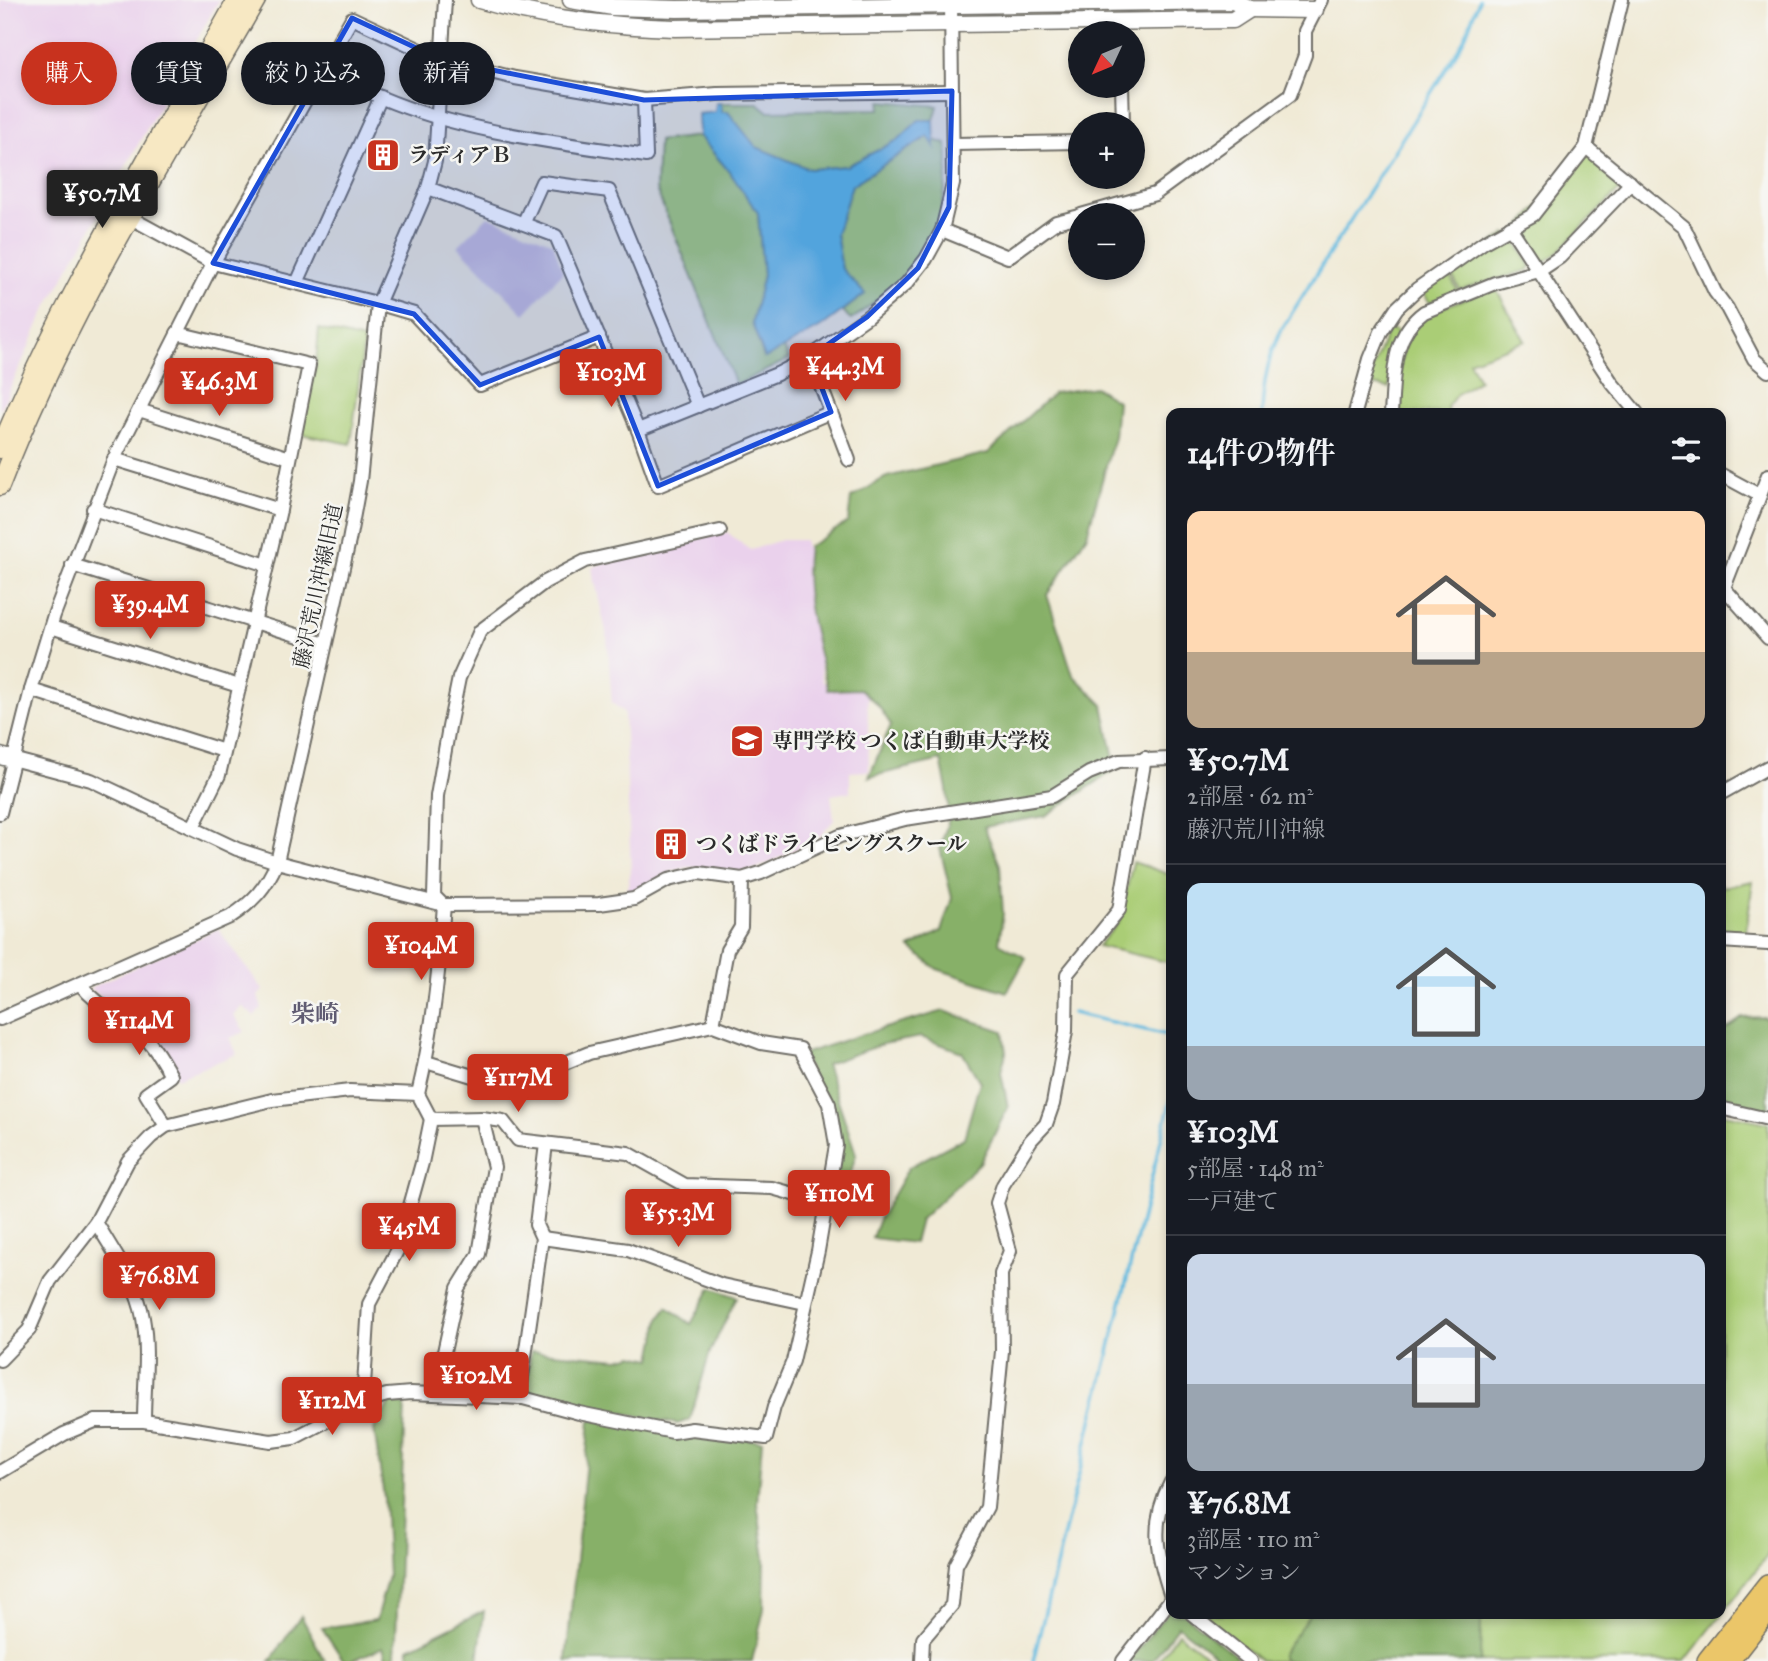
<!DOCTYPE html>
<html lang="ja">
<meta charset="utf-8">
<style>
:root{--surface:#171b24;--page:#20242c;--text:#f1f3f6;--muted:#9ea1a6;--line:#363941;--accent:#c8321e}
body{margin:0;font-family:"IM FELL Great Primer","Noto Serif JP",serif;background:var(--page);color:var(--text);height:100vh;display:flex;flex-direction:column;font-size:26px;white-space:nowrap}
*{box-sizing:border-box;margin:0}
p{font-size:23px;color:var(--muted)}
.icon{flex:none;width:38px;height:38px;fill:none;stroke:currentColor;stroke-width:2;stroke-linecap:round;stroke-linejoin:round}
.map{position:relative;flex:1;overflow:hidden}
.sheet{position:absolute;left:1166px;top:408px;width:560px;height:1211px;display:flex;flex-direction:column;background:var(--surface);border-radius:14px;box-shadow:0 4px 10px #0003}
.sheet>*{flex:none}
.hud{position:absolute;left:21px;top:42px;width:665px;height:63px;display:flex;gap:14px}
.needle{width:46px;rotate:226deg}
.buttons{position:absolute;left:1068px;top:21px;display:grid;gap:14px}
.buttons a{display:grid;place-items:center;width:77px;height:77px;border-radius:50%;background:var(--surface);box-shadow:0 4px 10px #0003;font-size:35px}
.price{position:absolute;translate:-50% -60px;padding:0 16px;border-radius:7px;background:var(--accent);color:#fff;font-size:23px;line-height:46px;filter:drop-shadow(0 2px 4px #0008)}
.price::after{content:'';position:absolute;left:50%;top:42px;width:21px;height:16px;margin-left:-10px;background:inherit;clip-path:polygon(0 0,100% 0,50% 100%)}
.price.active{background:#222;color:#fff}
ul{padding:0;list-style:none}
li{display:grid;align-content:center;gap:14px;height:371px;padding:0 21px}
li+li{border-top:2px solid var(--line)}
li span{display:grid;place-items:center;height:217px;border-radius:14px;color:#555}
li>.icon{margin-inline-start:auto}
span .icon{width:126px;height:126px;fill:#fffc;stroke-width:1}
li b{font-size:30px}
h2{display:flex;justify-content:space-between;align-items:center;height:84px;padding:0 21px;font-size:30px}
.pill{padding:0 24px;border-radius:32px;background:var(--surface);box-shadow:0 4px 10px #0003;font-size:24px;line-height:63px}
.pill.active{background:var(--accent);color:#fff}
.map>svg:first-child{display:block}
.built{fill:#ead1ec}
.industrial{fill:#cabfd6}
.green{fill:#aacd76;stroke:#6a7c50;stroke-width:2}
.forest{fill:#87b067;stroke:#596e49;stroke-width:2}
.water{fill:#61badf;stroke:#467285;stroke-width:2}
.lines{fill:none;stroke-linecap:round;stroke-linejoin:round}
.stream{stroke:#61badf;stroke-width:3.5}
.minor-casing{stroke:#706e67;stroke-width:16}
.tertiary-casing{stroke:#706e67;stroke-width:19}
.secondary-casing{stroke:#706e67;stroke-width:21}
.primary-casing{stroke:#706e67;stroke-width:24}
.minor{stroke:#fff;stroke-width:12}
.tertiary{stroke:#fff;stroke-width:16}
.secondary{stroke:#f7e8c3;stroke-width:18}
.primary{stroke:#ebc669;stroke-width:21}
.marked{fill:#1d4ed8;fill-opacity:0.2;stroke:#1d4ed8;stroke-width:5;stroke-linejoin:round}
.labels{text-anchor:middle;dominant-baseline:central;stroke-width:5;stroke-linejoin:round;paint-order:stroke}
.poi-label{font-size:21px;font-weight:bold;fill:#2b2b2b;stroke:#f6f6f2;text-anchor:start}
.street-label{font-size:21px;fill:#2b2b2b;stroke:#f6f6f2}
.quarter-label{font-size:24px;font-weight:bold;fill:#5f5b72;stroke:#f6f6f2}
</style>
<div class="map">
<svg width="1768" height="1661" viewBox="0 0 1768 1661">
<rect width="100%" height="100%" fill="#f6f6f2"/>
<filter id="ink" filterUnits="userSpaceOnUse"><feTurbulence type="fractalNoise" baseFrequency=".0143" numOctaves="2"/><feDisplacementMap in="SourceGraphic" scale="14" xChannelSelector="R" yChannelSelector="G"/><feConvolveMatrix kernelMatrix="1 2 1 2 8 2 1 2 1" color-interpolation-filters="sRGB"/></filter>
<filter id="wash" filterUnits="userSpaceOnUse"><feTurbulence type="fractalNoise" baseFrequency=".00686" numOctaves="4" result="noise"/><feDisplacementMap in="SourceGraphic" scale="28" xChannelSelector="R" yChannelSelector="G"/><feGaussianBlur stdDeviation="1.57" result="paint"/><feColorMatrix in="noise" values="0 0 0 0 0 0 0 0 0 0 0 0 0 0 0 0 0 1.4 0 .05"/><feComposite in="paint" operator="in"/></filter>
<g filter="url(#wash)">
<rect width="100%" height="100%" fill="#f0ead6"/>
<!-- built -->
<g class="built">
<path d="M 0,0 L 219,0 L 45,311 L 0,411 Z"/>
<path d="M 727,532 L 750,550 L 781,540 L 804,540 L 812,571 L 822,682 L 867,683 L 869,771 L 850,772 L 850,792 L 831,795 L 834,820 L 820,836 L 771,862 L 750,871 L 740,872 L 688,867 L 673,871 L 625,897 L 631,871 L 624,712 L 612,703 L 607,636 L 592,568 L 616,557 Z"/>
<path d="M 218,929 L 263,990 L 258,996 L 262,1008 L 254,1016 L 242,1006 L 234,1015 L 245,1032 L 230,1038 L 237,1054 L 177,1078 L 163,1049 L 143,1029 L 90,988 Z"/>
</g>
<!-- industrial -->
<path class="industrial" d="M 488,216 L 553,243 L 563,272 L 524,314 L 458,246 Z"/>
<!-- green -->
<g class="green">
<path d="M 881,101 L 938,106 L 934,120 L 919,120 L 898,140 L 847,166 L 809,169 L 756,147 L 728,112 L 722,113 L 721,103 L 758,103 L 768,111 L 880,109 Z"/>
<path d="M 699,136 L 729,171 L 758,213 L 763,275 L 752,323 L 764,358 L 784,348 L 789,359 L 736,385 L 656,189 L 658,141 Z"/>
<path d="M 929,136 L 935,145 L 935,140 L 946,144 C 950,159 947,173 945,188 C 938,256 903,281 851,320 L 843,311 L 865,294 L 842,270 L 836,234 L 852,185 Z"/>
<path d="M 1590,155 L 1623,182 L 1623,186 L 1555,255 L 1542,264 L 1538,263 L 1517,232 L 1519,228 L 1584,156 Z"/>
<path d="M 1506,234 L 1511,235 L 1531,266 L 1529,270 L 1460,290 L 1451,273 Z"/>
<path d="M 1449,274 L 1458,292 L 1430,303 L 1422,291 Z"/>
<path d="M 1495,287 L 1525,341 L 1469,361 L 1479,380 L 1457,394 L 1447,407 L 1448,413 L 1397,413 C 1399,384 1397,341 1420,319 C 1429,311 1480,293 1495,287 Z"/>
<path d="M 1389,328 L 1398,332 L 1394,343 L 1389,388 L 1366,384 Z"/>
<path d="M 319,329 L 364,340 L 351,444 L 301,434 L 316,363 Z"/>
<path d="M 1133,862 L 1171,875 L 1171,963 L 1098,946 L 1119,922 Z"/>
<path d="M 1753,881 L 1745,938 L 1720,937 L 1720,883 L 1722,887 Z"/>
<path d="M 1720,1113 L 1768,1123 L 1768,1555 L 1685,1661 L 1261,1661 L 1201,1614 L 1720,1614 Z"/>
<path d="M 1178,1633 L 1214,1661 L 1158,1661 Z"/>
</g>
<!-- forest -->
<g class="forest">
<path d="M 1095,387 L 1117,401 L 1114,437 L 1087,535 L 1047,595 L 1073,675 L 1103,705 L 1116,769 L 1045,816 L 984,827 L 1000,865 L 1003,914 L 999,943 L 1026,958 L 1007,992 L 937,969 L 910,948 L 941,931 L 952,898 L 940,848 L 949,819 L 947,789 L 941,760 L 869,777 L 891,725 L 878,705 L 860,689 L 828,690 C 817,644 801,596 808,547 L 848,522 L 851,498 C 864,492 874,483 887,477 L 988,453 L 1054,393 Z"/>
<path d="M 944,1011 L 1003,1031 L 1006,1053 L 1001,1072 L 1008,1107 L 980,1163 L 920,1220 L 914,1243 L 872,1238 L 879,1219 L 909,1167 L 964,1138 L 980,1082 L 962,1052 L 921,1037 L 883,1044 L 826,1064 L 856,1154 L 844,1197 L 828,1193 L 834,1126 L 802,1054 L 867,1033 Z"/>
<path d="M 1764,1017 L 1768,1020 L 1768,1113 L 1720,1103 L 1720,1033 L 1742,1018 Z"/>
<path d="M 711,1288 L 737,1297 L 710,1352 L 690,1420 L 677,1424 L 525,1393 L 531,1351 L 619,1359 L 633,1355 L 652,1359 L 660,1318 L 667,1307 L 691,1324 Z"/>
<path d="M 391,1401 L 405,1404 L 395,1661 L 387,1661 L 383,1647 L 351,1661 L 344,1661 L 322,1628 L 376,1620 L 388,1576 L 384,1497 L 374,1429 Z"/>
<path d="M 590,1420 L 762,1441 L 757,1503 L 765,1558 L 764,1609 L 752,1661 L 566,1661 Z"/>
<path d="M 1171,1608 L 1171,1614 L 1184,1614 L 1242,1661 L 1223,1661 L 1178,1626 L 1152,1661 L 1129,1661 Z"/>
<path d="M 484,1611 L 478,1661 L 408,1661 L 409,1648 Z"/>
<path d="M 1310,1614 L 1477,1614 L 1481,1622 L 1480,1661 L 1284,1661 L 1281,1655 Z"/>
<path d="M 301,1616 L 325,1661 L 270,1661 Z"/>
</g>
<!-- water -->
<path class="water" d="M 716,103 L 721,103 L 722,112 L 728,112 L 756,147 L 809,169 L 847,166 L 898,140 L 919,120 L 934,120 L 935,147 L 928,136 L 852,185 L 836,234 L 842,269 L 865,294 L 821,327 L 765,358 L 752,323 L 763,275 L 758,213 L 729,171 L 699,136 L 698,114 L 715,112 Z"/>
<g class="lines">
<!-- stream -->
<g class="stream">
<path d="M 1262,413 C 1263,382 1268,354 1283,327 L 1455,55 L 1466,35 L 1479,0"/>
<path d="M 1073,1013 L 1171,1036"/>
<path d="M 1033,1661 L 1171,1099"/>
</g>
</g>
</g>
<g filter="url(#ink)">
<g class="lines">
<!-- minor casing -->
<g class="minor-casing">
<g id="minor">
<path d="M 326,65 C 344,75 363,90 382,98 C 462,132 561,143 646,156 L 644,100"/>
<path d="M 1122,86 L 1123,124"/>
<path d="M 954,144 L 1080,142"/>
<path d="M 1586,147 L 1684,227 L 1715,292 L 1727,308 L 1754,359 L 1768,371"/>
<path d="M 428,188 L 556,236 L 638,430 L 658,486 L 831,412"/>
<path d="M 1081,215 L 1155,194 L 1290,95 L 1305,55 L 1305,31 L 1321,0"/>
<path d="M 131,218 L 213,263 L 373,302 L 414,314 L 480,385 L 599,337"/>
<path d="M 524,222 L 542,182 L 609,191 L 698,406"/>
<path d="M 1510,227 L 1612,383 L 1637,413"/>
<path d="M 942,230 L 1008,257 L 1056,222 L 1080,216"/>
<path d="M 297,283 L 381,97"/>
<path d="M 177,333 L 309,365 L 280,510 L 219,775 L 193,827"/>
<path d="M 810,357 L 849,460"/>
<path d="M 139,410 L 290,458"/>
<path d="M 1355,413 L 1370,359 L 1381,332 L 1397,308 L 1417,289 L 1484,242 L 1533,215 L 1586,147 L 1622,0"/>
<path d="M 1391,413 C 1394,376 1391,336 1424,312 L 1495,283 L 1539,271 L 1560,257 L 1631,183"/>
<path d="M 638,430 L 777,374 L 810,357 L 867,317 L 907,283 L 926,259 L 942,230 L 953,184 L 951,0"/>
<path d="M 114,459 L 280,510"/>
<path d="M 1720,474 L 1759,495"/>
<path d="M 93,509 L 267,565"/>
<path d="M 72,565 L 325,644"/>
<path d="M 1724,588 L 1768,638"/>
<path d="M 1720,598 L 1768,475"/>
<path d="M 51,627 L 239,686"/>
<path d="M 31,690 L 224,751"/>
<path d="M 12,759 L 91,780 L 237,849 L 277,862 L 444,905 L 599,904 L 634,899 L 668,880 L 699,873 L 742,879 L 761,873 L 840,836 L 905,819 L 1052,796 L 1089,773 L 1119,761 L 1171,759"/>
<path d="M 1720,794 L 1768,767"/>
<path d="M 0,813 L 31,690 L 54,615 L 114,459 L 213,263 L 352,18 L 442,60 L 515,78 L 644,100 L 717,94 L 952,91"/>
<path d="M 443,905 L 434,896 L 437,796 L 449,727 L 459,678 L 480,631 L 545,582 L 585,561 L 720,531"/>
<path d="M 444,905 C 439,969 433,1032 418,1094 L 431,1119 L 482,1118 L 503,1121 L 518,1140 L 628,1153 L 685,1185 L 772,1188 L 826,1203"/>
<path d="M 1720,941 L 1768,944"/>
<path d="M 80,984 C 96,1004 113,1012 133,1027 C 150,1039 161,1058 171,1076 L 146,1094 L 166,1126"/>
<path d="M 0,1019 L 230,917 C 253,902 266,888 277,862 L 349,541 L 360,481 L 378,304 L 428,188 L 435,161 L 445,0"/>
<path d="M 713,1025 L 727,950 L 741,927 L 742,879"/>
<path d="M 1720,1108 L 1768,1119"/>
<path d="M 96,1222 C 113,1252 137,1283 143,1318 C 149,1351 144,1387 144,1421"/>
<path d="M 542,1238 L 628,1250 L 722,1285 L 805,1303"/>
<path d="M 0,1360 L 29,1330 L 50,1281 L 96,1222 L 128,1161 L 151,1137 L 166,1126 L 272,1100 L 350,1091 L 418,1094"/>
<path d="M 435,1393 L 458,1288 L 479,1254 L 494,1167 L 482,1118"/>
<path d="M 519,1398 L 542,1238 L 536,1225 L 546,1144"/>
<path d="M 363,1402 L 369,1304 L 398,1249 L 422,1163 L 431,1119"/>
<path d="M 0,1472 L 64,1434 L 95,1421 L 144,1421 L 271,1441 L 294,1438 L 363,1402 L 387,1395 L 411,1393 L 523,1398 L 579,1413 L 673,1432 L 692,1429 L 766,1438 L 774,1407 L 793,1361 L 818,1251 L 836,1145 L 829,1104 L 800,1049 L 761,1043 L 713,1025 L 589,1053 L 523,1080 L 489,1081 L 426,1062"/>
<path d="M 1171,1482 C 1149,1524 1157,1554 1171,1596"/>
<path d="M 1192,1614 L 1251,1661"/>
<path d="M 922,1661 L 923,1639 L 952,1605 L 956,1565 L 987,1507 L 1002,1351 L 1001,1274 L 1010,1251 L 997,1203 L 1003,1185 L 1031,1140 L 1046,1124 L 1053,1104 L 1066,1031 L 1067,974 L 1119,910 L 1145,758"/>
<path d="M 1123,1661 L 1171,1599"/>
</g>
</g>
<!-- tertiary casing -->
<g class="tertiary-casing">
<g id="tertiary">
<path d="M 479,0 C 543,19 608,26 675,28 L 1233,20 L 1250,9"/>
<path d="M 571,0 L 613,7 L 677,9 L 1233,1 L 1250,9 L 1315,10"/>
<path d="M 0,756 L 12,759"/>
</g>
</g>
<!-- secondary casing -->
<g class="secondary-casing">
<g id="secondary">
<path d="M 0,449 C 64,293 155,147 237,0"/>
<path d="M 0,486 C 66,315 165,158 256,0"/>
</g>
</g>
<!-- primary casing -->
<g class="primary-casing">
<g id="primary">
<path d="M 1708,1661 L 1768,1585"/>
<path d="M 1728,1661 L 1768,1610"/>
</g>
</g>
<!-- minor -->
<use href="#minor" class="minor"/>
<!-- tertiary -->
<use href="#tertiary" class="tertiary"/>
<!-- secondary -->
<use href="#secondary" class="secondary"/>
<!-- primary -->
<use href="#primary" class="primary"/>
</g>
</g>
<!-- marked area -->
<path class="marked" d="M 352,18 L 442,60 L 644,100 L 952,91 L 949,207 L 918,268 L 867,317 L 810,357 L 831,412 L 658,486 L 599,337 L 480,385 L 414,314 L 213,263 Z"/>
<!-- icons -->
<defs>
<g id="building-square" transform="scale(1.75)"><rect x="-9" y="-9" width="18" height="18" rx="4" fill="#c8321e" stroke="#f6f6f2"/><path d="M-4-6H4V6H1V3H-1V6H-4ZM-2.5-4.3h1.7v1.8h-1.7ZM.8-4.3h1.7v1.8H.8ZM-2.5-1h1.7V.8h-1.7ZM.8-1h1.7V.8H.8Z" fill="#fff"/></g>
<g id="university-square" transform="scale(1.75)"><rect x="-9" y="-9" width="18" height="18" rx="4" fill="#c8321e" stroke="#f6f6f2"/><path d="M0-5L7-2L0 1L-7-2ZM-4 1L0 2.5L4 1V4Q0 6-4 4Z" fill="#fff"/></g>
</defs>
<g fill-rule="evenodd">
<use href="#building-square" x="383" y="155"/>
<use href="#university-square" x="747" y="741"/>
<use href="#building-square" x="671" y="844"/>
</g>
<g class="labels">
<!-- poi labels -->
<g class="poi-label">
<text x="408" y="155">ラディアＢ</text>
<text x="772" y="741">専門学校 つくば自動車大学校</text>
<text x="696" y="844">つくばドライビングスクール</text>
</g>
<!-- street labels -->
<g class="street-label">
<text transform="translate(318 586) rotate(-78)">藤沢荒川沖線旧道</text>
</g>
<!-- quarter labels -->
<g class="quarter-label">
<text x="315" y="1014">柴崎</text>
</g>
</g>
</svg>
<div class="buttons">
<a><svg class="needle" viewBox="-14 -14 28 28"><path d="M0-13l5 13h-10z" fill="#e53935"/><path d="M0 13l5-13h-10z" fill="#9ea1a6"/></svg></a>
<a>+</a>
<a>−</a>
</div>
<b class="price active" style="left:102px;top:230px">¥50.7M</b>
<b class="price" style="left:845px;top:403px">¥44.3M</b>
<b class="price" style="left:611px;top:409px">¥103M</b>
<b class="price" style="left:219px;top:418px">¥46.3M</b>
<b class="price" style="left:150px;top:641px">¥39.4M</b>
<b class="price" style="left:421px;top:982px">¥104M</b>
<b class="price" style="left:139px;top:1057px">¥114M</b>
<b class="price" style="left:518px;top:1114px">¥117M</b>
<b class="price" style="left:839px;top:1230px">¥110M</b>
<b class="price" style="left:678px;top:1249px">¥55.3M</b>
<b class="price" style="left:409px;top:1263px">¥45M</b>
<b class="price" style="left:159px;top:1312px">¥76.8M</b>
<b class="price" style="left:476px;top:1412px">¥102M</b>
<b class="price" style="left:332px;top:1437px">¥112M</b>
<div class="hud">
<a class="pill active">購入</a>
<a class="pill">賃貸</a>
<a class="pill">絞り込み</a>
<a class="pill">新着</a>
</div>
<section class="sheet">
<h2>14件の物件<svg class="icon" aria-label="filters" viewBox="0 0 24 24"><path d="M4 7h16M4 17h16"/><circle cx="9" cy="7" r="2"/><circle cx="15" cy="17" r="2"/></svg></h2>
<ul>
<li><span style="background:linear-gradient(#ffd9b3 65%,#b9a48a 0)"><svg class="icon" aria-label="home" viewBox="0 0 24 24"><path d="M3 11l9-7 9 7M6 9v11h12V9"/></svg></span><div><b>¥50.7M</b><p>2部屋 · 62 m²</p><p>藤沢荒川沖線</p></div></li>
<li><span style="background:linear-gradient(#bfe0f5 75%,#9aa5b1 0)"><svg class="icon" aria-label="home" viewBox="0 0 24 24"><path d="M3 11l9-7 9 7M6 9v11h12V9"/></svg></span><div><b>¥103M</b><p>5部屋 · 148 m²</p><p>一戸建て</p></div></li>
<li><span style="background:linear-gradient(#c9d6e8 60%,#9aa5b1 0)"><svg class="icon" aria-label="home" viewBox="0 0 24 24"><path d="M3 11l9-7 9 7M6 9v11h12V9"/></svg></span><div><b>¥76.8M</b><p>3部屋 · 110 m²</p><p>マンション</p></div></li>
</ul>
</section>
</div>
